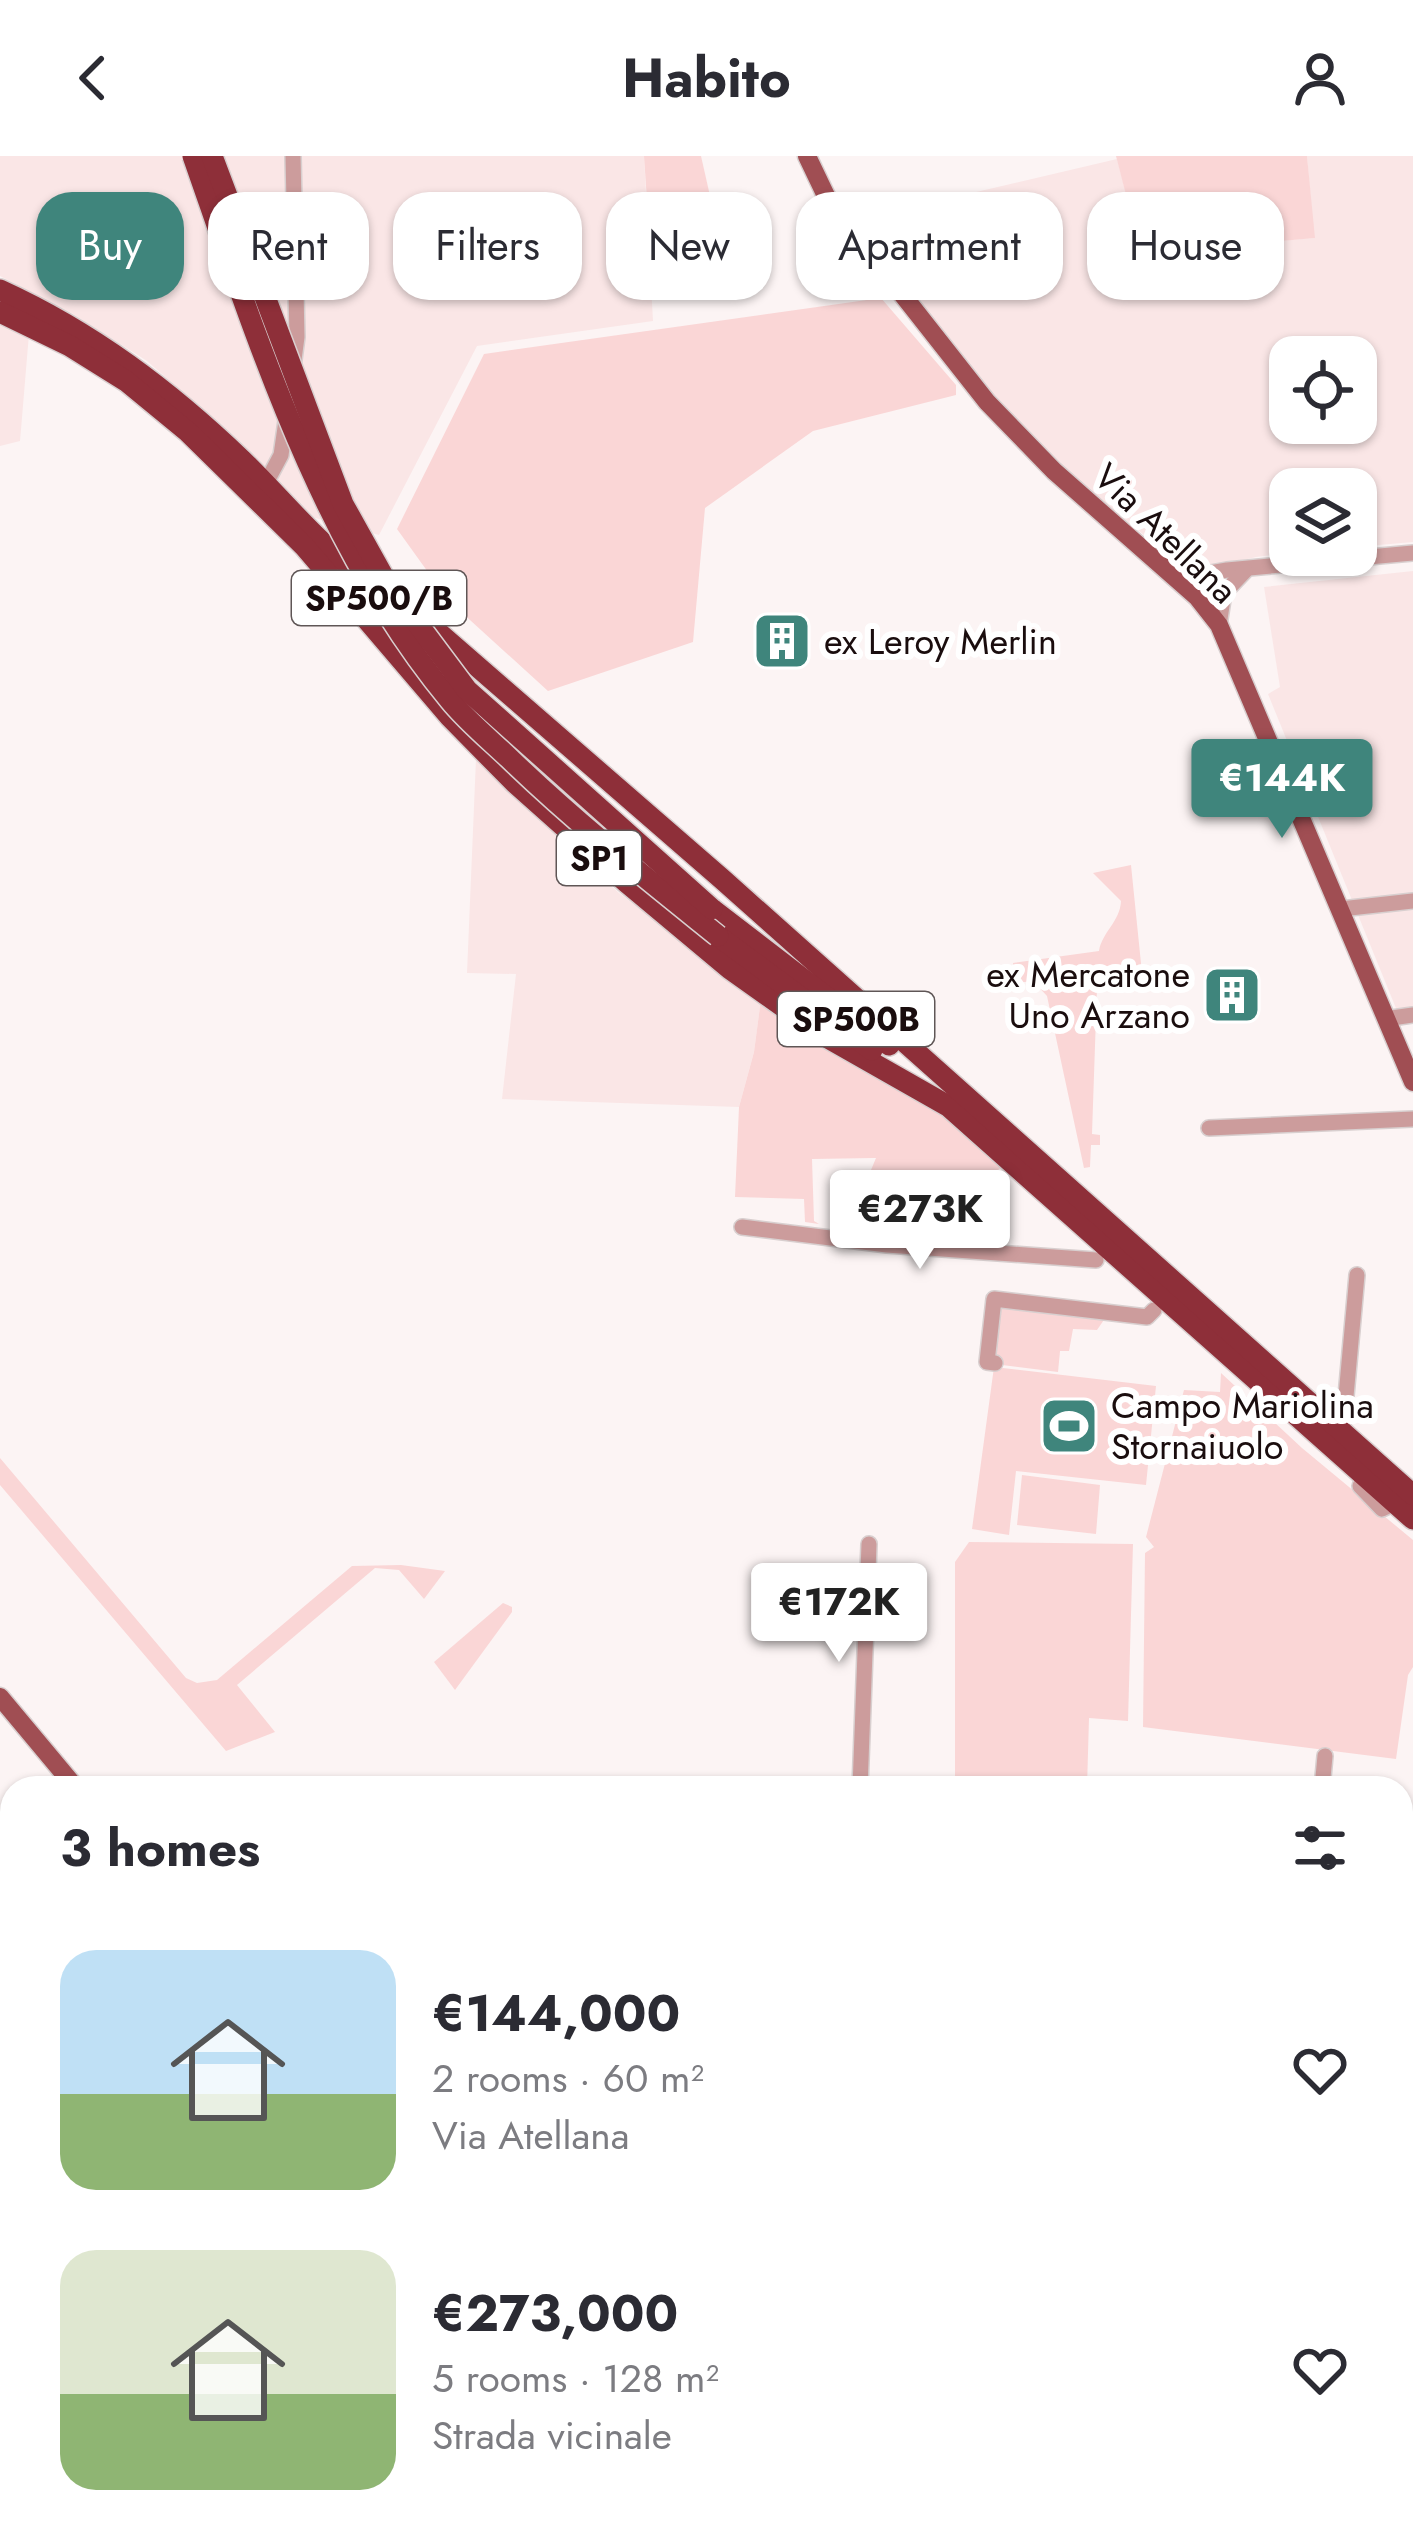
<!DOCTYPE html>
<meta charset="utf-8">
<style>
:root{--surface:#fff;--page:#f7f7f7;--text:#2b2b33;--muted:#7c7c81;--accent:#3f857c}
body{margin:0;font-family:Jost,sans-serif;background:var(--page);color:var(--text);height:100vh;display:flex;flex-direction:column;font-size:45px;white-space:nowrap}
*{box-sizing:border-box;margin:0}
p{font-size:39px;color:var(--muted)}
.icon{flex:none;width:66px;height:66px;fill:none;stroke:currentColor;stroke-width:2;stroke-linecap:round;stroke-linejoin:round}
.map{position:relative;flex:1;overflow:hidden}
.details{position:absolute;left:0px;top:1620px;width:1413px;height:771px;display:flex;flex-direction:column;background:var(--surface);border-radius:36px 36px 0 0;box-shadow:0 3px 9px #0004}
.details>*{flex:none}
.top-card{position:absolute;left:36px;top:36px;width:1341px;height:108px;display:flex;gap:24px}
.tools{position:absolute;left:1269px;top:180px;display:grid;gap:24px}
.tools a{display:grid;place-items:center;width:108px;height:108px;border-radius:24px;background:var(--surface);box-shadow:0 3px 9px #0004;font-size:60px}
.price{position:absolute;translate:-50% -102px;padding:0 27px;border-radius:12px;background:#fff;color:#222;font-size:39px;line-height:78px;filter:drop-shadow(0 3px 6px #0008)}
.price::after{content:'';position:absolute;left:50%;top:72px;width:36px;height:27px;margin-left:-18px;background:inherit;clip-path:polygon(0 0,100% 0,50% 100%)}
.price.on{background:var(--accent);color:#fff}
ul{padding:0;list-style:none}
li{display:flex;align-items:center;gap:36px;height:300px;padding:0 60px}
li span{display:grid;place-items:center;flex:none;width:336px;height:240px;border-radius:36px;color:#555}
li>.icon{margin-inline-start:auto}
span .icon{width:144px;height:144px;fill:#fffc;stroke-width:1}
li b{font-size:51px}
h2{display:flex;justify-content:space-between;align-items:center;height:144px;padding:0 60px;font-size:51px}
.tag{padding:0 42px;border-radius:36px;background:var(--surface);box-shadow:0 3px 9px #0004;font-size:42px;line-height:108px}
.tag.on{background:var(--accent);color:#fff}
header{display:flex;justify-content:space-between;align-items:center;height:156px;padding:0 60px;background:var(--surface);font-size:54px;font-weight:700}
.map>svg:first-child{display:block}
.built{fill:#fae6e6;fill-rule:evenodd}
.green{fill:#fad6d6}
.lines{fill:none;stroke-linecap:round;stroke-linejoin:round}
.minor-casing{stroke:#d8cfcf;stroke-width:18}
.major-casing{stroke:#d8cfcf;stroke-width:21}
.highway-casing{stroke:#d8cfcf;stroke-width:24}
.minor{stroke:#cc9c9c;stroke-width:15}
.major{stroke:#a04e53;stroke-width:18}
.highway{stroke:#8e2f39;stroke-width:21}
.highway-bridge-casing{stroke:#d8cfcf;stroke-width:24;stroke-linecap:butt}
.highway-bridge{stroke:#8e2f39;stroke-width:21}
.labels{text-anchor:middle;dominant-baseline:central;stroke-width:12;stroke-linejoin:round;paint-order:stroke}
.shield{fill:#fff;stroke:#5f5656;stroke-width:3}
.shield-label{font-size:33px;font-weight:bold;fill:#1a0d0e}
.street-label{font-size:36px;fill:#1a0d0e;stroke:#fff}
.poi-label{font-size:36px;fill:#1a0d0e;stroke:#fff;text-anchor:start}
</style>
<header><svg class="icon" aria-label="back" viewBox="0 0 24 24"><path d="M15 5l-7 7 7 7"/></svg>Habito<svg class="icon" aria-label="person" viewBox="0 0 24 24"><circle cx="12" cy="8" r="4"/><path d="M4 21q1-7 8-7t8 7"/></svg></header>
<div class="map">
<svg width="1413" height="2390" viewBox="0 0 1413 2390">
<rect width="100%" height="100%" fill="#fcf4f4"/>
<!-- built -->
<g class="built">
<path d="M 0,0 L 644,0 L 653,165 L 477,190 L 379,379 L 312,361 L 232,280 L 147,205 L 73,158 L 0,120 Z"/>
<path d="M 1307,0 L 1413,0 L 1413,386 L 1356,391 L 1356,333 L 1290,333 L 1290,397 L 1256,401 L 1196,415 L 1184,412 L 1060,310 L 996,245 L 852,65 L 1117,3 L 1142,97 L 1314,82 ZM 1290,201 L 1356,201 L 1356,267 L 1290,267 Z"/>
<path d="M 0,164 L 29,178 L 20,285 L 0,290 Z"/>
<path d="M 1413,415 L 1413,866 L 1402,867 L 1268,538 L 1280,531 L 1264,431 Z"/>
<path d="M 476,603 L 619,737 L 761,843 L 754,896 L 739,951 L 502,943 L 516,818 L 467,817 Z"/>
</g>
<!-- green -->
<g class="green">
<path d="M 644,0 L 701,0 L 715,62 L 649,75 Z"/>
<path d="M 1116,0 L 1307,0 L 1315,82 L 1141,97 Z"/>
<path d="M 881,142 L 956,229 L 956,239 L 813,275 L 705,352 L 693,486 L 548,535 L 448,444 L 397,373 L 484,198 Z"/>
<path d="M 1131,709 L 1143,827 L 1097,831 L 1092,978 L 1100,979 L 1100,989 L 1091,989 L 1090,1011 L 1084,1012 L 1047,840 L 1033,825 L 1015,827 L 1013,807 L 1099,795 C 1102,776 1120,766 1121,745 L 1093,717 Z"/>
<path d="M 761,843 L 947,962 L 1003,1010 L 997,1015 L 950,1015 L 949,1079 L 884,1076 L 878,1063 L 875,1018 L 871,1014 L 876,1002 L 812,1003 L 814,1065 L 819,1068 L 805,1066 L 804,1043 L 735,1041 L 739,951 L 754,896 Z"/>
<path d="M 998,1148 L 1108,1158 L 1097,1174 L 1073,1173 L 1069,1195 L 1060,1195 L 1058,1216 L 1002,1209 L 1002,1203 L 989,1203 Z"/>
<path d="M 994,1211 L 1156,1230 L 1146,1329 L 1016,1315 L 1009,1379 L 972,1373 Z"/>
<path d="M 1221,1217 L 1302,1292 L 1413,1384 L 1413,1511 L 1408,1519 L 1396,1603 L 1143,1571 L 1145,1397 L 1154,1391 L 1146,1381 L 1184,1234 L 1220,1236 Z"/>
<path d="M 0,1302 L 186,1522 L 197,1527 L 217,1524 L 352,1410 L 401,1409 L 445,1415 L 424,1443 L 399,1414 L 375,1412 L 237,1529 L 275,1576 L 226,1595 L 0,1329 Z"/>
<path d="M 1022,1319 L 1100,1329 L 1096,1378 L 1017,1369 Z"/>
<path d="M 969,1386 L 1133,1388 L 1128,1565 L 1089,1562 L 1087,1632 L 955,1632 L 955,1406 Z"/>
<path d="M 503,1447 L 512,1451 L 512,1456 L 455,1534 L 434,1506 Z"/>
<path d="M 1401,1849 L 1413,1849 L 1413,2125 L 1401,2126 Z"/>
</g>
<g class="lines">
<!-- minor casing -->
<g class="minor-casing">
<g id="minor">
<path d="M 293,0 L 297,181 L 293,211"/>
<path d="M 265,329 L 281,299 L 287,258"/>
<path d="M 1177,423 L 1227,414 L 1413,397"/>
<path d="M 1219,469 L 1224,437 L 1245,415"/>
<path d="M 1341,753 L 1413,745"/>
<path d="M 1385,863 L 1413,859"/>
<path d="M 1209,972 L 1413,963"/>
<path d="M 742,1071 L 887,1089 L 1096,1104"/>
<path d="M 995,1207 L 987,1206 L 994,1143 L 1147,1161 L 1154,1154"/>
<path d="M 1345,1251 L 1357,1119"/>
<path d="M 1360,1330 L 1382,1353 L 1395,1347"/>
<path d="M 860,1632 L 869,1388"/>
<path d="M 1322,1632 L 1325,1600"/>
<path d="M 0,2307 L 12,2317"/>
<path d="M 1401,2310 L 1413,2309"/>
<path d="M 96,2379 L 108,2390"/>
<path d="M 1219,2379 L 1229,2390"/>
<path d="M 708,2387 L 902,2387"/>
</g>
</g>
<!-- major casing -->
<g class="major-casing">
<g id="major">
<path d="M 807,0 L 828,44 L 987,246 L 1054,315 L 1197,441 L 1219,469 L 1413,926"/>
<path d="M 0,1541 L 76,1632"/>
<path d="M 682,2379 L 691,2390"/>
<path d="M 701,2379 L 711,2390"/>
</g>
</g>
<!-- highway casing -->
<g class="highway-casing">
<g id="highway">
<path d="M 0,134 C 92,176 169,234 242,304 C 284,345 320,391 369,425"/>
<path d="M 0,156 L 70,190 L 126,225 L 188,276 L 304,390 L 450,561 L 515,627 L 626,726 L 730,813 L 823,879 L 948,950 L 1413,1363"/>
<path d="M 410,452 L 722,723 L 1413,1339"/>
<path d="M 712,753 L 889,889"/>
<path d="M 718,780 L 872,894"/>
</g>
</g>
<!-- minor -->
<use href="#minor" class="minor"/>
<!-- major -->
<use href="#major" class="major"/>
<!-- highway -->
<use href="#highway" class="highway"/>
<!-- highway-bridge casing -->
<g class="highway-bridge-casing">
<g id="highway-bridge">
<path d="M 193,0 C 258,186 322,390 450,544 C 467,565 489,583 509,602 C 575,666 646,722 718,780"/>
<path d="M 212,0 L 343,348 L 387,427 L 467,534 L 712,753"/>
</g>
</g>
<!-- highway-bridge -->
<use href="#highway-bridge" class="highway-bridge"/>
</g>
<!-- icons -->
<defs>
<g id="building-square" transform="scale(3)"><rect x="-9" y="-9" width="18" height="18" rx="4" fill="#3f857c" stroke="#fff"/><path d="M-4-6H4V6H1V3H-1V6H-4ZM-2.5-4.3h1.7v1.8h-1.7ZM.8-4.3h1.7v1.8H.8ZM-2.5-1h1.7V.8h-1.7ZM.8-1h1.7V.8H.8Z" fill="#fff"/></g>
<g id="stadium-square" transform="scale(3)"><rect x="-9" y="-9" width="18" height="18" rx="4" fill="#3f857c" stroke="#fff"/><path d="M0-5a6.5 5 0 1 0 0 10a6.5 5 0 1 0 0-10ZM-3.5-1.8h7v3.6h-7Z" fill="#fff"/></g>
</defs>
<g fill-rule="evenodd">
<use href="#building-square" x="782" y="485"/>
<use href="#building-square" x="1232" y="839"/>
<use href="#stadium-square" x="1069" y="1270"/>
</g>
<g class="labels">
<!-- shield labels -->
<g class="shield">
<rect x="292" y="415" width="174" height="54" rx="9"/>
<rect x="557" y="675" width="84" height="54" rx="9"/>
<rect x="778" y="836" width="156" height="54" rx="9"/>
</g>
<g class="shield-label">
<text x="379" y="442">SP500/B</text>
<text x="599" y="702">SP1</text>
<text x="856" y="863">SP500B</text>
</g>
<!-- street labels -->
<g class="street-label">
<text transform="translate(1166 377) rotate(44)">Via Atellana</text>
</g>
<!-- poi labels -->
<g class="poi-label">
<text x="824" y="485">ex Leroy Merlin</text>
<text x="1190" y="818" text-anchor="end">ex Mercatone<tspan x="1190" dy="41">Uno Arzano</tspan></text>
<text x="1111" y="1249">Campo Mariolina<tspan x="1111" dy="41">Stornaiuolo</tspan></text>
</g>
</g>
</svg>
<div class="tools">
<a><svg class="icon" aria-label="locate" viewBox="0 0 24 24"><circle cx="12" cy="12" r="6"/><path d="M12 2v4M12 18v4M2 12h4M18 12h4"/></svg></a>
<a><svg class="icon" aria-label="layers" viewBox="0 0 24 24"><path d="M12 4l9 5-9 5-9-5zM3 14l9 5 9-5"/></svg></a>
</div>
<b class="price on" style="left:1282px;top:685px">€144K</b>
<b class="price" style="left:920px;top:1116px">€273K</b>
<b class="price" style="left:839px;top:1509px">€172K</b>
<div class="top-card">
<a class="tag on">Buy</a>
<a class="tag">Rent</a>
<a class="tag">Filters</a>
<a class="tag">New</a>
<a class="tag">Apartment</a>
<a class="tag">House</a>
</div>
<section class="details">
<h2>3 homes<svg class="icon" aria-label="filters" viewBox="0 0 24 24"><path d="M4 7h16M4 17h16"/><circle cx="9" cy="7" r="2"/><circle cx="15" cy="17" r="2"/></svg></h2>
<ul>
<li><span style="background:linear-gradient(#bfe0f5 60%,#8fb573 0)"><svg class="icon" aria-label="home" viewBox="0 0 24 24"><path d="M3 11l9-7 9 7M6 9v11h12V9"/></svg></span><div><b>€144,000</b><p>2 rooms · 60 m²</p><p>Via Atellana</p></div><svg class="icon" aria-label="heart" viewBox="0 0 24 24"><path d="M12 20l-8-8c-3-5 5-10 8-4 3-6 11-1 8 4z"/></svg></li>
<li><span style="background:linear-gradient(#dfe7d0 60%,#8fb573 0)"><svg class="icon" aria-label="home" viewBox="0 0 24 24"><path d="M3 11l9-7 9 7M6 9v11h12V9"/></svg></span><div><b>€273,000</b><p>5 rooms · 128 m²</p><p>Strada vicinale</p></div><svg class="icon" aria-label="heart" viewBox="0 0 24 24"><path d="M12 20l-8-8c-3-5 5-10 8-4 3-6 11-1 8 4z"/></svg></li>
</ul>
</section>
</div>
